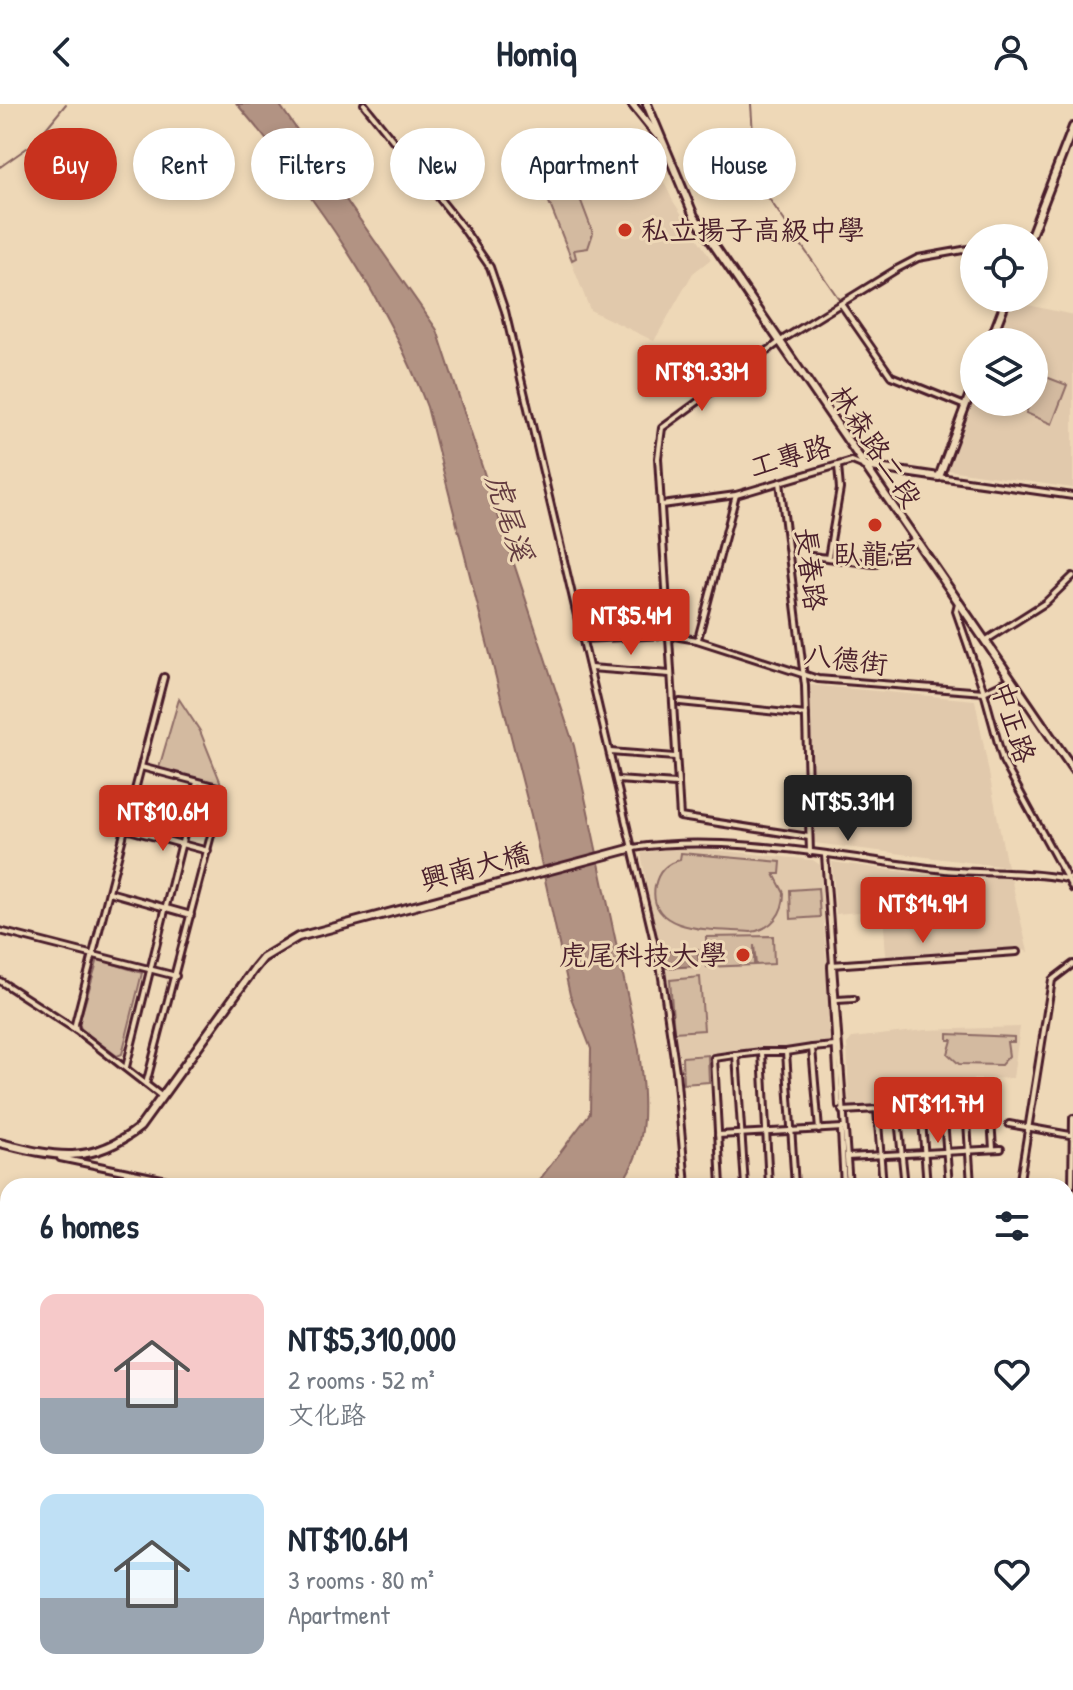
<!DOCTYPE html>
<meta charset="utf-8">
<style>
:root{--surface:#fff;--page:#f6f6f7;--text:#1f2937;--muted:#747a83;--accent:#c8321e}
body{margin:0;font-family:"Patrick Hand","LXGW WenKai TC",sans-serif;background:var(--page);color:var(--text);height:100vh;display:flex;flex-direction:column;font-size:30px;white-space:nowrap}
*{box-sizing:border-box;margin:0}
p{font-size:26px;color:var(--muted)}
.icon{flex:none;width:44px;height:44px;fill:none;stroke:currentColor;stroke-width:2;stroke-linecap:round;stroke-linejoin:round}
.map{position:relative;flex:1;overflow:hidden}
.drawer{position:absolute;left:0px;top:1074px;width:1074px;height:512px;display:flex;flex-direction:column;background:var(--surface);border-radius:24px 24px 0 0;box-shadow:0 4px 12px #0003}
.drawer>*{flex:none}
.guide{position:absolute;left:24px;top:24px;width:1026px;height:72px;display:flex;gap:16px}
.buttons{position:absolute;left:960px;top:120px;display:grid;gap:16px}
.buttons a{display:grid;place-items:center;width:88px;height:88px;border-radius:50%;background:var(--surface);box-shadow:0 4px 12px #0003;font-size:40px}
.price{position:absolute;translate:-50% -68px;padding:0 18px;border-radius:8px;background:var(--accent);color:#fff;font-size:26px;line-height:52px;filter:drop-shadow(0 2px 4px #0008)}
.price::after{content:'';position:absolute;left:50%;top:48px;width:24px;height:18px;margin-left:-12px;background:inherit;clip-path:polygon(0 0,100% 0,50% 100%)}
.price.active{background:#222;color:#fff}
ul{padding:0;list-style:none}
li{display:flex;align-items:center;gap:24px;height:200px;padding:0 40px}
li span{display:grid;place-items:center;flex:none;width:224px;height:160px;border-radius:16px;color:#555}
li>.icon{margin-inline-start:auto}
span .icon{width:96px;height:96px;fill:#fffc;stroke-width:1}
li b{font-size:34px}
h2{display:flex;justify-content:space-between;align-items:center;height:96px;padding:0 40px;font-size:34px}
.pill{padding:0 28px;border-radius:36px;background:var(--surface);box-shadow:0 4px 12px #0003;font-size:28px;line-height:72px}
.pill.active{background:var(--accent);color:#fff}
header{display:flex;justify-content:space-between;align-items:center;height:104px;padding:0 40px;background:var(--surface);font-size:36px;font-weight:800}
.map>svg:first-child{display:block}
.built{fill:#e1c9ac}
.green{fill:#d3baa0;stroke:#8e6c66;stroke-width:2}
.water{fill:#b29383;stroke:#886560;stroke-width:2}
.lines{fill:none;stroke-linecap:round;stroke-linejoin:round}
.stream{stroke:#886560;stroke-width:2}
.street-casing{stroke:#4a1f2b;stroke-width:10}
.secondary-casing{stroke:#4a1f2b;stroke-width:12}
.street{stroke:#eed8b7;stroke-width:4}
.secondary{stroke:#eed8b7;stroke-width:6}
.rail{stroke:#4a1f2b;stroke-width:2;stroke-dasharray:12 6;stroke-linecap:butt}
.poi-dot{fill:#c8321e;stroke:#eed8b7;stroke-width:3}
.labels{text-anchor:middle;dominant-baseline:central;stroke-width:6;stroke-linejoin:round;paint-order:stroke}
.poi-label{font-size:28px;fill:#4a1f2b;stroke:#eed8b7;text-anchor:start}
.street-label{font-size:28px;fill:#4a1f2b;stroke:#eed8b7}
.water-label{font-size:30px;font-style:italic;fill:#643c41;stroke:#eed8b7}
</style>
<header><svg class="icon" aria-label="back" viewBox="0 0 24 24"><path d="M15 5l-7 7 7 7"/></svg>Homiq<svg class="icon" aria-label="person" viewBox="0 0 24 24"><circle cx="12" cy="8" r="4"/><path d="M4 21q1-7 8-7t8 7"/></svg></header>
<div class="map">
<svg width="1073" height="1586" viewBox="0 0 1073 1586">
<rect width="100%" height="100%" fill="#eed8b7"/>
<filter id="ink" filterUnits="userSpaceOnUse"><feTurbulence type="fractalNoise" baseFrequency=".0125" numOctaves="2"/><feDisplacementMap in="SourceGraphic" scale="16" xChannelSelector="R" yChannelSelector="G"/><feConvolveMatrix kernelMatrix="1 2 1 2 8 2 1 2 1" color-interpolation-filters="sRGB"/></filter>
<g filter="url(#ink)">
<!-- built -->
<g class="built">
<path d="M 653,55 L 673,97 L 711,155 L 693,169 L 654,237 L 590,206 L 535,65 L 595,82 L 617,77 Z"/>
<path d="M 1010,197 L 1073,211 L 1073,384 L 948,366 L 946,362 L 974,291 L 974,298 L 1034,298 L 1034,238 L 994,238 Z"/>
<path d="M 810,581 L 975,596 L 1007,763 L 814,739 Z"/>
<path d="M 685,743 L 813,756 L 820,761 L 832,941 L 677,952 L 641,749 Z"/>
<path d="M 832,758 L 927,771 L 1011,774 L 1028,848 L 1021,845 L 886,853 L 883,806 L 836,810 Z"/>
<path d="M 1020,923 L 1013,974 L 941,976 L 927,1000 L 865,1005 L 849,1003 L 847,940 L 852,934 L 925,926 Z"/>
<path d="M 1073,1417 L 1073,1467 L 1066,1468 L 1066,1418 Z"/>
<path d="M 701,1578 L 1026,1578 L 1027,1586 L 708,1586 Z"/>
</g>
<!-- green -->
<g class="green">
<path d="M 547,77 L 551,87 L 564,79 L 576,84 L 593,129 L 588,144 L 574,146 L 576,154 L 572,156 L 541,78 Z"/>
<path d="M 1041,271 L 1067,281 L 1052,320 L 1026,309 L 1030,298 L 1034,298 Z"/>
<path d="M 179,595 L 200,627 L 222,682 L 159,664 Z"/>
<path d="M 681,749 L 781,758 L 780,770 L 774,770 L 784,789 C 784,809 772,825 751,828 C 721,825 646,832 655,782 C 658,768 666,759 680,756 Z"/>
<path d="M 818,784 L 820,813 L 791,815 L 790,786 Z"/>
<path d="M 773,832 L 774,860 L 756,861 L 754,841 L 754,861 L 707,863 L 706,833 Z"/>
<path d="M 98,855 L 142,869 L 122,950 L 117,952 L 81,925 L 79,919 Z"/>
<path d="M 700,873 L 704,926 L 674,928 L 670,876 Z"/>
<path d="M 948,930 L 1014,933 L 1014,938 L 1007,938 L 1009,952 L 1001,961 L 959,960 L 948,950 L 952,936 L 948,936 Z"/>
<path d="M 708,951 L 709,978 L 683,980 L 682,953 Z"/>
</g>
<!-- water -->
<g class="water">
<path d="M 237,0 L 279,0 L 437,226 L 574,642 L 639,946 C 644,994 651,1042 619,1082 L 535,1082 L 590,1009 L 591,945 L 570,891 L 531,711 L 427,303 C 385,191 314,91 237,0 Z"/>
<path d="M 698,845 L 699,862 L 665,864 L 664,847 Z"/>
<path d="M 228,1578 L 273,1578 L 268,1586 L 224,1586 Z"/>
</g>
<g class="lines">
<!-- stream -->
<g class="stream">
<path d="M 751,0 L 756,76 L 839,195"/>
<path d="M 0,63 L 34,39 L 66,0"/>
</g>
<!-- street casing -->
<g class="street-casing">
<g id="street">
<path d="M 364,0 L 463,124 L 490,163 L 505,207 L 661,867 L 676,967 L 686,1082"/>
<path d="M 841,200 L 891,272 L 965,302"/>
<path d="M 939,373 L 1073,392"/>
<path d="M 780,378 L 805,582 L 810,749"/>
<path d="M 662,401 L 736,391 L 852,357 L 864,362"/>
<path d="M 812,452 L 874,460 L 914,436"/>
<path d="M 828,454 L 840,385 L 838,362"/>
<path d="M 958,499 L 956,507 L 984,588 L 1003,657 L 1073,785"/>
<path d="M 582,535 L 668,531 L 697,536 L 818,575 L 984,588 L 1011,575"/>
<path d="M 698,535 L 736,391"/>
<path d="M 985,537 L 1045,499 L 1073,472"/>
<path d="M 590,564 L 670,570"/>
<path d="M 680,598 L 806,611"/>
<path d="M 610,648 L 675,653"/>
<path d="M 141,663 L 218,683 L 222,689 L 146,980"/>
<path d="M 617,676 L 676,680"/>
<path d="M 125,725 L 208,747"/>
<path d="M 809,733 L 680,713 L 658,354 L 662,324 L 785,234 L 897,165 L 918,154 L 974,144"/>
<path d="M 633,744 C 728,729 849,755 945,766 C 986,770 1027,767 1067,775 L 1073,772"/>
<path d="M 825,751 L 849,1082"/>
<path d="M 109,788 L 191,811"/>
<path d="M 0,827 L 176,872"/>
<path d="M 831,861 L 1017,848"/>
<path d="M 831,863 L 839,1002"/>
<path d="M 0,877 L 76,926"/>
<path d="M 837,896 L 854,895"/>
<path d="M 126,963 L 197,678"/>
<path d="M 161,992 L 76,926 L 75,920 L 164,573"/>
<path d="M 943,1001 L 949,1082"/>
<path d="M 966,1001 L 971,1082"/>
<path d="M 921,1003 L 927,1082"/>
<path d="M 897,1005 L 905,1082"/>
<path d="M 877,1006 L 883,1082"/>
<path d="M 842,1007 L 990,999 L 993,1045"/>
<path d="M 1009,1020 L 1070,1031"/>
<path d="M 819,1026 L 812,944 L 835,942"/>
<path d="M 841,1027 L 844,1082"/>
<path d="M 718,1031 L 843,1024"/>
<path d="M 847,1053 L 1001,1045"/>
<path d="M 60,1054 L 196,1082"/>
<path d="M 721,1082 L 714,954 L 735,951"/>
<path d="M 745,1082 L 736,951 L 762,948"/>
<path d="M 769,1082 L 762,948 L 786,948"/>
<path d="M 795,1082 L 786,948 L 812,944"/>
<path d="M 1019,1082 L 1052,876 L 1073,860"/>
<path d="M 1048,1082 L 1072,1081 L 1073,1014"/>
<path d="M 1066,1141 L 1073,1140"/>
<path d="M 1066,1178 L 1073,1178"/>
<path d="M 1066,1318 L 1073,1318"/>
<path d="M 0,1470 L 8,1462"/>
<path d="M 501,1586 L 506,1578"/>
<path d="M 621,1586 L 621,1578"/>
</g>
</g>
<!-- secondary casing -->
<g class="secondary-casing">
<g id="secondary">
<path d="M 632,0 L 657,31"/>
<path d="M 647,0 L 694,112 L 1073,665"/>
<path d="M 1030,134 L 1073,23"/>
<path d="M 990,238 L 1007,194"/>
<path d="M 864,362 L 939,373 L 974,279"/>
<path d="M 0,1039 C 55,1053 92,1062 140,1023 L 254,865 L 263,854 L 298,833 L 633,744"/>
<path d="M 545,1586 L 548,1578"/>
</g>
</g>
<!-- street -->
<use href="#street" class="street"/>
<!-- secondary -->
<use href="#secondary" class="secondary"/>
<!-- rail -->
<g class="rail">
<path d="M 1066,1186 L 1073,1181"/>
<path d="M 742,1578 L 746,1586"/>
<path d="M 964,1578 L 964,1586"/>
<path d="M 988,1578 L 988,1586"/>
<path d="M 1015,1578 L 1016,1586"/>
</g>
</g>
</g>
<!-- markers -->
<g class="poi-dot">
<circle cx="625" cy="126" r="8"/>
<circle cx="875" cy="421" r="8"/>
<circle cx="743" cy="851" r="8"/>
</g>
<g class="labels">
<!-- poi labels -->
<g class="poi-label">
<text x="641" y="126">私立揚子高級中學</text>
<text x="875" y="450" text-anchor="middle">臥龍宮</text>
<text x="727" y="851" text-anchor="end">虎尾科技大學</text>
</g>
<!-- street labels -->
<g class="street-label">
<text transform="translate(876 342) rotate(56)">林森路二段</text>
<text transform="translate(790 352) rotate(-16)">工專路</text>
<text transform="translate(811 465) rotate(83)">長春路</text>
<text transform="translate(846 555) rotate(7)">八德街</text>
<text transform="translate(1014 618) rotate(72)">中正路</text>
<text transform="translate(475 762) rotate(-15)">興南大橋</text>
</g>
<!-- water labels -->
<g class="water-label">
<text transform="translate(510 413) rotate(72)">虎尾溪</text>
</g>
</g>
</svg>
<div class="buttons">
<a><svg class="icon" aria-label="locate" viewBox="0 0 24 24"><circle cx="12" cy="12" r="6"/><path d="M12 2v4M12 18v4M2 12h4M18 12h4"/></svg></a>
<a><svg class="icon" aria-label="layers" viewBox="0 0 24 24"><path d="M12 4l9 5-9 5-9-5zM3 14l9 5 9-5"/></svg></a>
</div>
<b class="price" style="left:702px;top:309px">NT$9.33M</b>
<b class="price" style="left:631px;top:553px">NT$5.4M</b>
<b class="price active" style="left:848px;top:739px">NT$5.31M</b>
<b class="price" style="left:163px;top:749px">NT$10.6M</b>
<b class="price" style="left:923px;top:841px">NT$14.9M</b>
<b class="price" style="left:938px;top:1041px">NT$11.7M</b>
<div class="guide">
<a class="pill active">Buy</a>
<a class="pill">Rent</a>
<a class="pill">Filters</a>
<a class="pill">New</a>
<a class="pill">Apartment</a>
<a class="pill">House</a>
</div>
<section class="drawer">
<h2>6 homes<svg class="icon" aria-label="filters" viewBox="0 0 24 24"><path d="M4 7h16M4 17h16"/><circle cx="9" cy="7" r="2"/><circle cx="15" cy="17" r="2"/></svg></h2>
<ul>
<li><span style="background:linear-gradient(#f6c9c9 65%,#9aa5b1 0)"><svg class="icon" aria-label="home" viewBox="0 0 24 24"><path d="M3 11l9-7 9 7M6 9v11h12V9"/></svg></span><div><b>NT$5,310,000</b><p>2 rooms · 52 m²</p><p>文化路</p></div><svg class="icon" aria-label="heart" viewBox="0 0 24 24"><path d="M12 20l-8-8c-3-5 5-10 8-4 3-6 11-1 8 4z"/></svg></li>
<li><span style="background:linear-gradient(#bfe0f5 65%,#9aa5b1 0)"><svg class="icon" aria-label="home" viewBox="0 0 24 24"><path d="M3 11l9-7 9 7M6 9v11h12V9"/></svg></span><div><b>NT$10.6M</b><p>3 rooms · 80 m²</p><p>Apartment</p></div><svg class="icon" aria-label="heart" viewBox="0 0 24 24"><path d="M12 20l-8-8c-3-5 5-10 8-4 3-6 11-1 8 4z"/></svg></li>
</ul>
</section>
</div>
